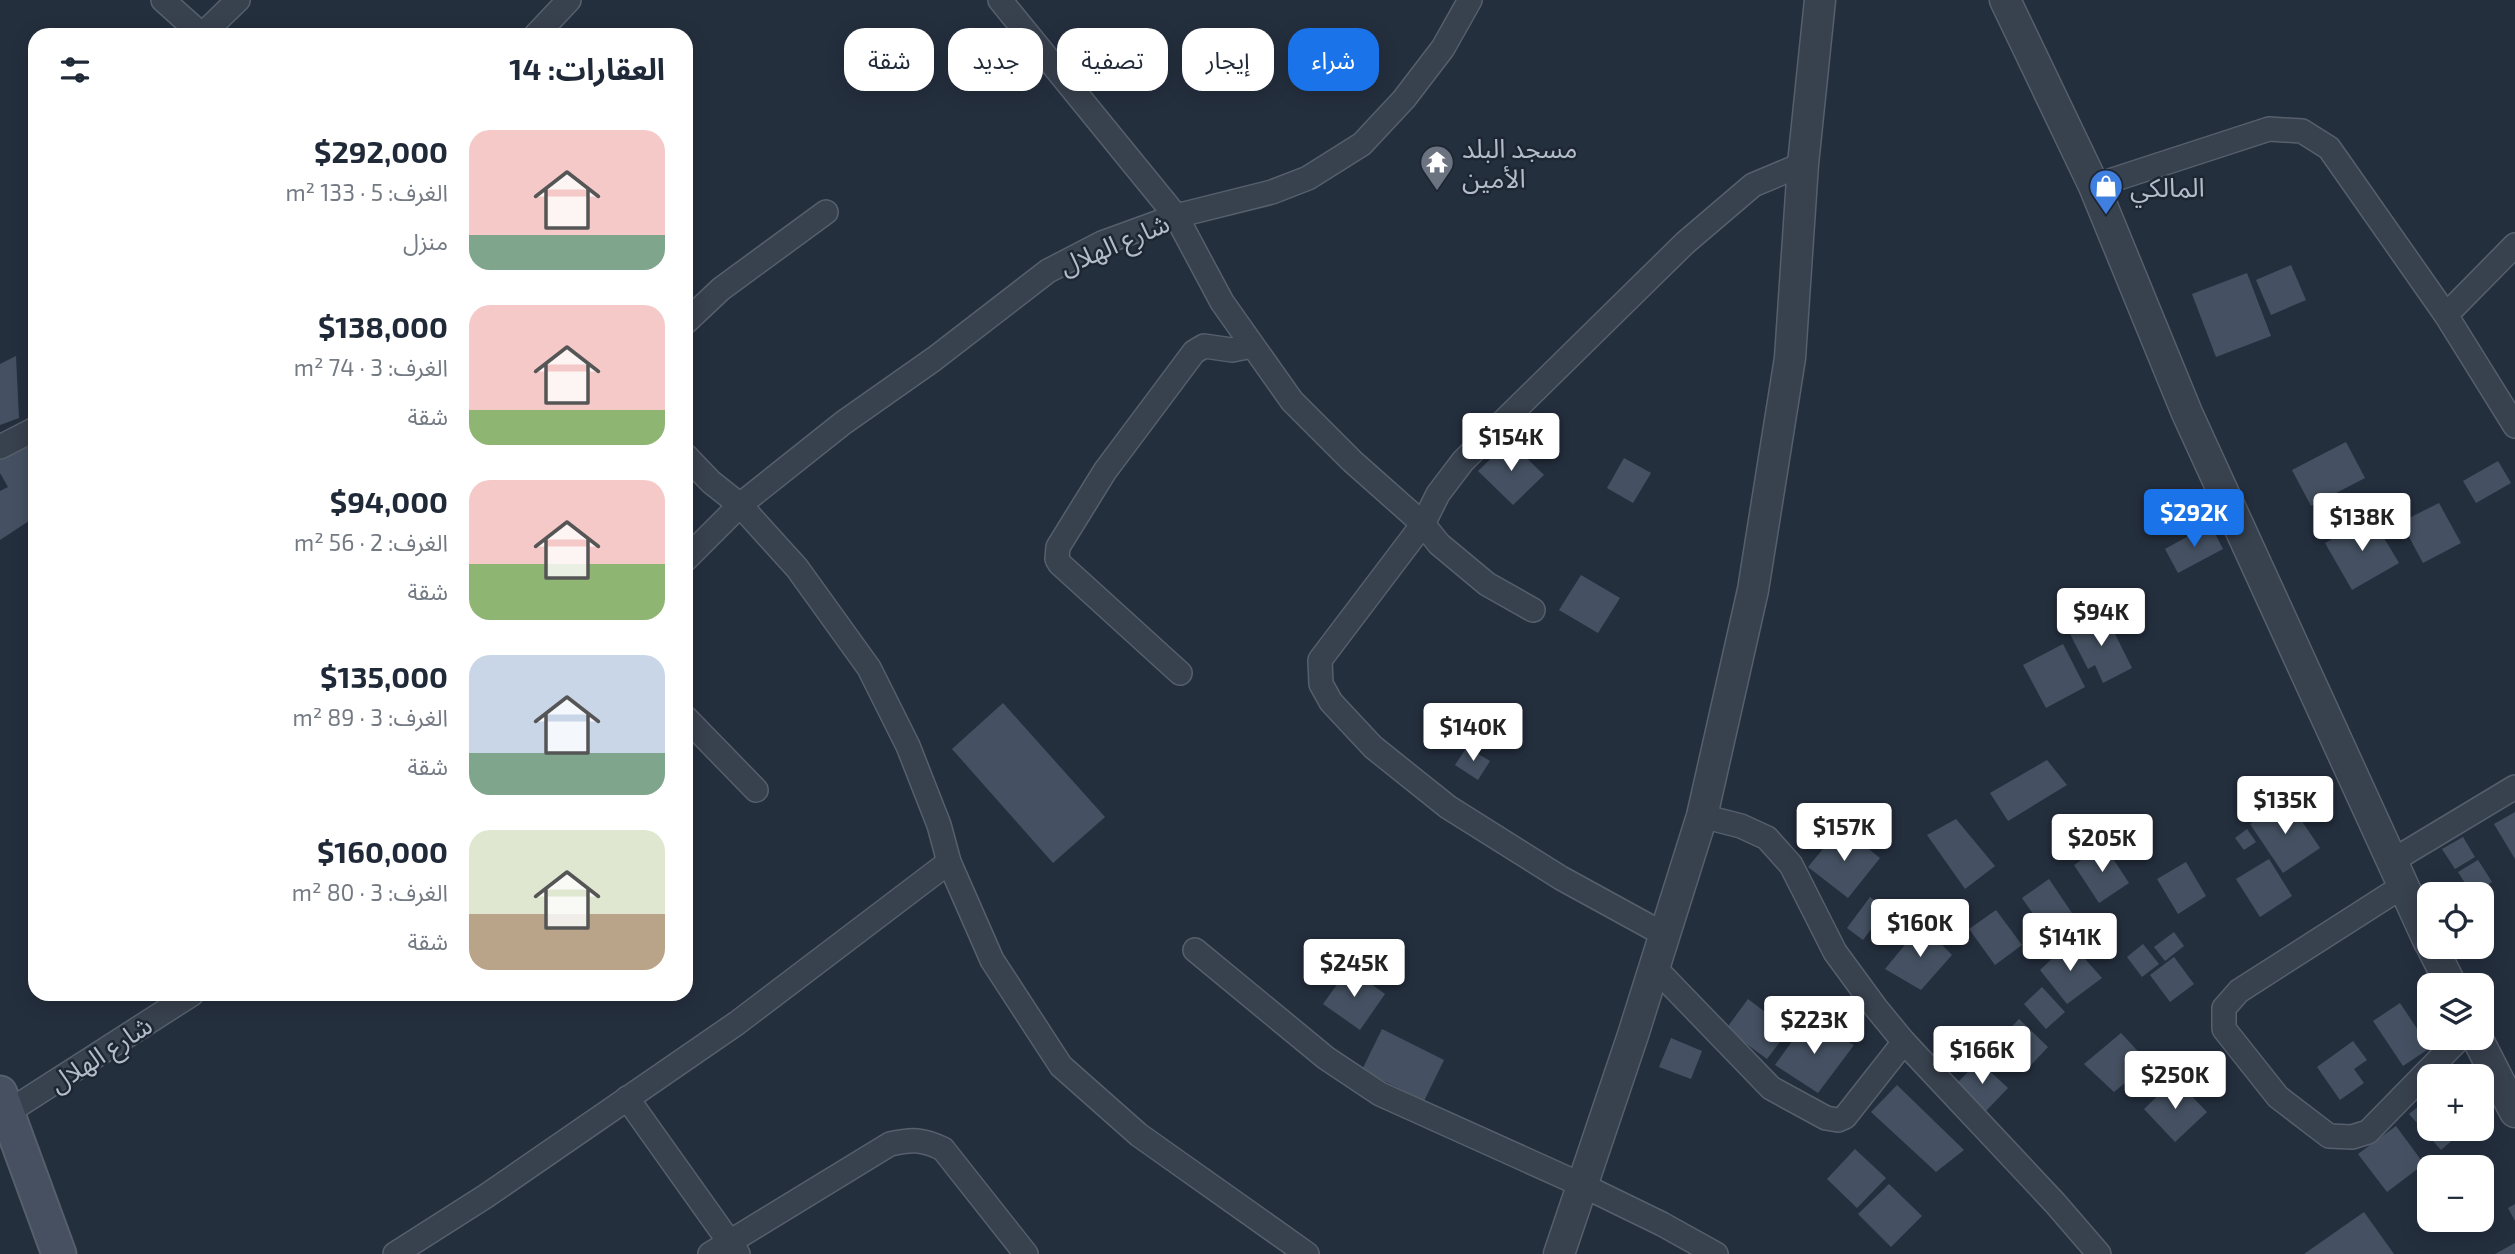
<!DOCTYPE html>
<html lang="ar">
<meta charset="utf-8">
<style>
:root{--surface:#fff;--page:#f2f2f3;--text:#1f2937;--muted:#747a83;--accent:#1a73e8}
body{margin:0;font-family:"Exo 2","Noto Sans Arabic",sans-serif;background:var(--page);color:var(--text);direction:rtl;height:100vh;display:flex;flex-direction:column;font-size:26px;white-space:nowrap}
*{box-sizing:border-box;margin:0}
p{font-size:23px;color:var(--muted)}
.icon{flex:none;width:38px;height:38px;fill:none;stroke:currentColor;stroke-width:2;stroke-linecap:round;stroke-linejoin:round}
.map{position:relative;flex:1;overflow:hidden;direction:ltr}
.drawer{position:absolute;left:28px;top:28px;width:665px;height:973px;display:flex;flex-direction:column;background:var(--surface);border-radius:21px;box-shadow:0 4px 18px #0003;direction:rtl}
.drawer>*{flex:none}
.guide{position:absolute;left:714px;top:28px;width:665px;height:63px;direction:rtl;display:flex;gap:14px}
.tools{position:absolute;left:2417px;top:882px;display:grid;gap:14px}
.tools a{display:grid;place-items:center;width:77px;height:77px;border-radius:14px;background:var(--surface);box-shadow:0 4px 18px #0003;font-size:35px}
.price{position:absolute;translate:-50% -60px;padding:0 16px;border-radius:7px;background:#fff;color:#222;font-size:23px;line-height:46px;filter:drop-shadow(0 2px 4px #0008)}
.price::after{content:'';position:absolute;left:50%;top:42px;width:21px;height:16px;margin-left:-10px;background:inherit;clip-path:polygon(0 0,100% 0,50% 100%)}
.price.active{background:var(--accent);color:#fff}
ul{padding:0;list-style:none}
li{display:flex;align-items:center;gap:21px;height:175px;padding:0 28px}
li span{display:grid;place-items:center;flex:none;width:196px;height:140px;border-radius:21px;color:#555}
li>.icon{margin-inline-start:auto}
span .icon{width:84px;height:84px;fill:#fffc;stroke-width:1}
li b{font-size:30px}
h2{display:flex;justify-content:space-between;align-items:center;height:84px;padding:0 28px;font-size:30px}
.tag{padding:0 24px;border-radius:21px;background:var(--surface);box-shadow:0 4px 18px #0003;font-size:24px;line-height:63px}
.tag.active{background:var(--accent);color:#fff}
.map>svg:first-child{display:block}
.building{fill:#455162}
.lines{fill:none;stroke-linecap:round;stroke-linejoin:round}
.minor-casing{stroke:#565f6c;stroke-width:26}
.tertiary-casing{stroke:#565f6c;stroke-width:33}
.secondary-casing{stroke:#565f6c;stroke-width:37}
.minor{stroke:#38414e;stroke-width:23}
.tertiary{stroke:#38414e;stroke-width:30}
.secondary{stroke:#465061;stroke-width:33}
.labels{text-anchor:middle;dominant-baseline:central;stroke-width:5;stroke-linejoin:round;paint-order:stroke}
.poi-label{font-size:26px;fill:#b4bcc9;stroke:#1d2633;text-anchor:start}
.street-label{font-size:26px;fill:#b4bcc9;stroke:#1d2633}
</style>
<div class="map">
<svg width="2515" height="1254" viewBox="0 0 2515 1254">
<rect width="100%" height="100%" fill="#242f3e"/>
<!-- building -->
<g class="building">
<path d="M 2291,265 L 2306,300 L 2271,315 L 2256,280 Z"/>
<path d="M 2247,273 L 2271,336 L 2216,357 L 2192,294 Z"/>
<path d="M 16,356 L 19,418 L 0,425 L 0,364 Z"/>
<path d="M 20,437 L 35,458 L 35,517 L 0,540 L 0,491 L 8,487 L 0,473 L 0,447 Z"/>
<path d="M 1509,441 L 1544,475 L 1513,505 L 1478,471 Z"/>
<path d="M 2346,442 L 2365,478 L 2311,506 L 2292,470 Z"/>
<path d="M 1624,458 L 1651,473 L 1633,503 L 1607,488 Z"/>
<path d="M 2498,461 L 2511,483 L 2476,503 L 2463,481 Z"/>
<path d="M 2439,503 L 2461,543 L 2423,563 L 2401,522 Z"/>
<path d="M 2371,516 L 2399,563 L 2352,590 L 2325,543 Z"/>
<path d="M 2210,524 L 2223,549 L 2178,573 L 2165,549 Z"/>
<path d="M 1581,575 L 1620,598 L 1598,633 L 1559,610 Z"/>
<path d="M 2105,614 L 2132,668 L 2103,683 L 2095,665 L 2088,669 L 2069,632 Z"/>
<path d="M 2063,644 L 2085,687 L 2046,708 L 2023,665 Z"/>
<path d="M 1003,703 L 1105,817 L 1053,863 L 952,749 Z"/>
<path d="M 1467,747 L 1490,761 L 1478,780 L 1455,765 Z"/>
<path d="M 2047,760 L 2067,785 L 2008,821 L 1990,793 Z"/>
<path d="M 2287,799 L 2320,848 L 2283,873 L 2250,824 Z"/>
<path d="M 2515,812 L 2515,859 L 2494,824 Z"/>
<path d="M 1956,819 L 1995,866 L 1965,889 L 1927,835 Z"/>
<path d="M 1841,827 L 1880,858 L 1848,898 L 1808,867 Z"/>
<path d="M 2247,829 L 2256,842 L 2244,850 L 2235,838 Z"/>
<path d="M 2463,837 L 2475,857 L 2455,869 L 2442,849 Z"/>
<path d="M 2104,845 L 2129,883 L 2099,903 L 2074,865 Z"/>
<path d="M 2269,859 L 2292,896 L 2260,917 L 2236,879 Z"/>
<path d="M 2478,860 L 2492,882 L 2472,894 L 2458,872 Z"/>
<path d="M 2186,862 L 2206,896 L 2178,914 L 2157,879 Z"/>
<path d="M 2049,879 L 2074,916 L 2047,934 L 2022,898 Z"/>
<path d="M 1870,897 L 1886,909 L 1863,940 L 1847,928 Z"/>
<path d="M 1996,910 L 2022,945 L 1995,965 L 1969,929 Z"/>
<path d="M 1922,924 L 1952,955 L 1921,990 L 1885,969 Z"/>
<path d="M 2174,932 L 2184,946 L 2165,961 L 2154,947 Z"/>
<path d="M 2070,942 L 2102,978 L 2067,1004 L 2040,970 Z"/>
<path d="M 2143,944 L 2159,964 L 2142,977 L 2127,957 Z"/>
<path d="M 2174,957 L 2194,984 L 2170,1002 L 2150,975 Z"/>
<path d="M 1349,968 L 1385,994 L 1360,1030 L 1323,1004 Z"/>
<path d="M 2042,987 L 2065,1012 L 2046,1029 L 2024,1004 Z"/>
<path d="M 1748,999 L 1789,1030 L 1767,1059 L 1726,1029 Z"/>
<path d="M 2400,1003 L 2430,1048 L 2403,1066 L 2373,1021 Z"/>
<path d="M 1808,1019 L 1854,1045 L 1818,1093 L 1775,1065 Z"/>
<path d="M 2019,1019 L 2048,1047 L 2030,1066 L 2000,1039 Z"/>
<path d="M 1382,1029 L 1444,1060 L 1424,1101 L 1362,1070 Z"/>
<path d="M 2121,1033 L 2149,1063 L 2114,1092 L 2084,1064 Z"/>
<path d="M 1671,1038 L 1702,1051 L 1691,1079 L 1659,1067 Z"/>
<path d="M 2353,1041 L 2367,1060 L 2354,1069 L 2364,1083 L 2340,1100 L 2317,1067 Z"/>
<path d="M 1979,1061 L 2008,1088 L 1985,1112 L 1956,1084 Z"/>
<path d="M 2460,1066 L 2468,1076 L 2447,1076 Z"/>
<path d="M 2175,1079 L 2207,1112 L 2175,1142 L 2144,1109 Z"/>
<path d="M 1897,1085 L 1964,1150 L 1936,1172 L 1871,1112 Z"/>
<path d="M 2429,1098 L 2429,1129 L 2465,1129 L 2441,1150 L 2409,1114 Z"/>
<path d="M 2396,1126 L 2424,1164 L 2387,1192 L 2358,1154 Z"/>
<path d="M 1855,1149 L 1886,1178 L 1857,1208 L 1827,1179 Z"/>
<path d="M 1889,1184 L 1922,1216 L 1891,1247 L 1858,1214 Z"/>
<path d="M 2515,1204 L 2515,1221 L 2508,1208 Z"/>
<path d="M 2364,1212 L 2394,1254 L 2304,1254 Z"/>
<path d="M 2515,1243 L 2515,1254 L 2495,1254 Z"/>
</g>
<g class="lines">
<!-- minor casing -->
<g class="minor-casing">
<g id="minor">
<path d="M 163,0 L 202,35"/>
<path d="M 1000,0 L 1176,216 L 1222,302 L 1292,401 L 1352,461 L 1423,524 L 1439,544 L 1487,584 L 1533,610"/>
<path d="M 202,35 L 238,0"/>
<path d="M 536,35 L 569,0"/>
<path d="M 2094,186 L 2269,129 L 2302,131 L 2329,148 L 2446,315 L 2515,426"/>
<path d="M 2446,315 L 2515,245"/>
<path d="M 686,322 L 721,289 L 826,212"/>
<path d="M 0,447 L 35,429"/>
<path d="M 686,456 L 711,482 L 740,505 L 797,568 L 869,668 L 908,746 L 939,825 L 949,862 L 992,960 L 1061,1066 L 1139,1135 L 1307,1254"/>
<path d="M 686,559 L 740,505 L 843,423 L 934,359 L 1048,271 L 1102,243 L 1176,216 L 1272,192 L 1308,178 L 1362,144 L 1404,99 L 1443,48 L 1470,0"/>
<path d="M 1180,673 L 1060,564 L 1057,559 L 1058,547 L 1105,471 L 1194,352 L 1204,346 L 1232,350 L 1252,346"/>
<path d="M 686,718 L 756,790"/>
<path d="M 1702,816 L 1741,826 L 1767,838 L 1791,865 L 1835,952 L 1876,1008 L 1904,1042 L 2055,1203 L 2099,1254"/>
<path d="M 2392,861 L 2515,787"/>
<path d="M 2403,886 L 2239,991 L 2224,1008 L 2224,1029 L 2278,1097 L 2329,1136 L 2352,1137 L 2368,1132 L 2460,1038"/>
<path d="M 1665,935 L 1561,878 L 1448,807 L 1373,747 L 1331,702 L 1321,684 L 1320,660 L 1423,524 L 1438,494 L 1463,461 L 1685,243 L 1753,185 L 1803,164"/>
<path d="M 1195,950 L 1326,1058 L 1380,1094 L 1584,1186 L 1662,1224 L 1716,1254"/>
<path d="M 1655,968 L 1771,1088 L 1826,1118 L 1838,1120 L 1845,1117 L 1904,1042"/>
<path d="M 627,1098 L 738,1254"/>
<path d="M 8,1112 L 192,994"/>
<path d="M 395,1254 L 486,1196 L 737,1023 L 949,862"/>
<path d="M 710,1254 L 890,1144 C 912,1139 922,1139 943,1149 L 1026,1254"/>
</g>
</g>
<!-- tertiary casing -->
<g class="tertiary-casing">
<g id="tertiary">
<path d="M 2005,0 L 2094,186 L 2187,413 L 2429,942"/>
<path d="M 2432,947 L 2451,985"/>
<path d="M 2477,1038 L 2515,1112"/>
<path d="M 1559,1254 L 1633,1035 L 1702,816 L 1753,590 L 1790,358 L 1803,164 L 1820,0"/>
</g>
</g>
<!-- secondary casing -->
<g class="secondary-casing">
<path id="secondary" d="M 0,1093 L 59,1254"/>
</g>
<!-- minor -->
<use href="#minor" class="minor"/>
<!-- tertiary -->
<use href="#tertiary" class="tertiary"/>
<!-- secondary -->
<use href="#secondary" class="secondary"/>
</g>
<!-- icons -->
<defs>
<g id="temple-pin" transform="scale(1.75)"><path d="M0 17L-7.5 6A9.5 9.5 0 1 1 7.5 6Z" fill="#6b7280" stroke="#1d2633"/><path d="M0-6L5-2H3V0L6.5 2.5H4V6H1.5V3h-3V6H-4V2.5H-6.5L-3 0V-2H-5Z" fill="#fff"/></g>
<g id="shop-pin" transform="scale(1.75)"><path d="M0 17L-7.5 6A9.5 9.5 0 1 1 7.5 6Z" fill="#3f7fe0" stroke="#1d2633"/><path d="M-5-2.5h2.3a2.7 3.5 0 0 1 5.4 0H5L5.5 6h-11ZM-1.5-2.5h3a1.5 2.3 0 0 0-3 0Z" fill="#fff"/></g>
</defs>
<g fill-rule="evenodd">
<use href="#temple-pin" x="1437" y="162"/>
<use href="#shop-pin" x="2106" y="186"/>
</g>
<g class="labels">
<!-- poi labels -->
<g class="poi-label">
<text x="1462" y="147">مسجد البلد<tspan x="1462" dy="30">الأمين</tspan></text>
<text x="2130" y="186">المالكي</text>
</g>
<!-- street labels -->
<g class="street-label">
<text transform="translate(1114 243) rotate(-23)">شارع الهلال</text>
<text transform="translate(100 1053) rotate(-33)">شارع الهلال</text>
</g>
</g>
</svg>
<div class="tools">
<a><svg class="icon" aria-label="locate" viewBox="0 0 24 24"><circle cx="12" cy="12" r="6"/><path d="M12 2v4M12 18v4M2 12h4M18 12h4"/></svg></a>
<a><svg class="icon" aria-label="layers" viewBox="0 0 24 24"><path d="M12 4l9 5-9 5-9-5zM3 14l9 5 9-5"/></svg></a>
<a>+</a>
<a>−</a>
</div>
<b class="price" style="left:1511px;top:473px">$154K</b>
<b class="price active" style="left:2194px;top:549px">$292K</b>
<b class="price" style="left:2362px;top:553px">$138K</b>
<b class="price" style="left:2101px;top:648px">$94K</b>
<b class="price" style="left:1473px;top:763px">$140K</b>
<b class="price" style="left:2285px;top:836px">$135K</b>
<b class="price" style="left:1844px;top:863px">$157K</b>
<b class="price" style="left:2102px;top:874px">$205K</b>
<b class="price" style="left:1920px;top:959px">$160K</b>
<b class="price" style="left:2070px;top:973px">$141K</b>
<b class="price" style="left:1354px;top:999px">$245K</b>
<b class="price" style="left:1814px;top:1056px">$223K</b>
<b class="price" style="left:1982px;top:1086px">$166K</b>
<b class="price" style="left:2175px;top:1111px">$250K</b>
<div class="guide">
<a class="tag active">شراء</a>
<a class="tag">إيجار</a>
<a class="tag">تصفية</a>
<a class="tag">جديد</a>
<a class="tag">شقة</a>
</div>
<section class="drawer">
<h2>العقارات: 14<svg class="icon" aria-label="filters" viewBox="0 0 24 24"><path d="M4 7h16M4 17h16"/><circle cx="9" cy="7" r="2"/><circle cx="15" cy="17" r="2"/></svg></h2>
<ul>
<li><span style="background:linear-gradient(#f6c9c9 75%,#7fa58c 0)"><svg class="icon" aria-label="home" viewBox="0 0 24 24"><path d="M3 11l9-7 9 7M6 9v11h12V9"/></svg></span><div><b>$292,000</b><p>الغرف: 5 · 133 m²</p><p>منزل</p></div></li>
<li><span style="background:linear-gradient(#f6c9c9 75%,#8fb573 0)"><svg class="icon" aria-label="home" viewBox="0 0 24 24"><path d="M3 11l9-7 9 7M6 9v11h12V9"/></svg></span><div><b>$138,000</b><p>الغرف: 3 · 74 m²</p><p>شقة</p></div></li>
<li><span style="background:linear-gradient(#f6c9c9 60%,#8fb573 0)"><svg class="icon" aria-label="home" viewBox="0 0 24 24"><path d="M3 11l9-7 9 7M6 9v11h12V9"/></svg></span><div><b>$94,000</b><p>الغرف: 2 · 56 m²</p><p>شقة</p></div></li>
<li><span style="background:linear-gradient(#c9d6e8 70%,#7fa58c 0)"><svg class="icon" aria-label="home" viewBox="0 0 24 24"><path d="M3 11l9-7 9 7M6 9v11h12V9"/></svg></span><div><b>$135,000</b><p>الغرف: 3 · 89 m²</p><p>شقة</p></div></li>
<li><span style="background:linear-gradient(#dfe7d0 60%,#b9a48a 0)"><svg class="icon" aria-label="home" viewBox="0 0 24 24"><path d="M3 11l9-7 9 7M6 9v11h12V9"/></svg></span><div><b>$160,000</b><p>الغرف: 3 · 80 m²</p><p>شقة</p></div></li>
</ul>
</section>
</div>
